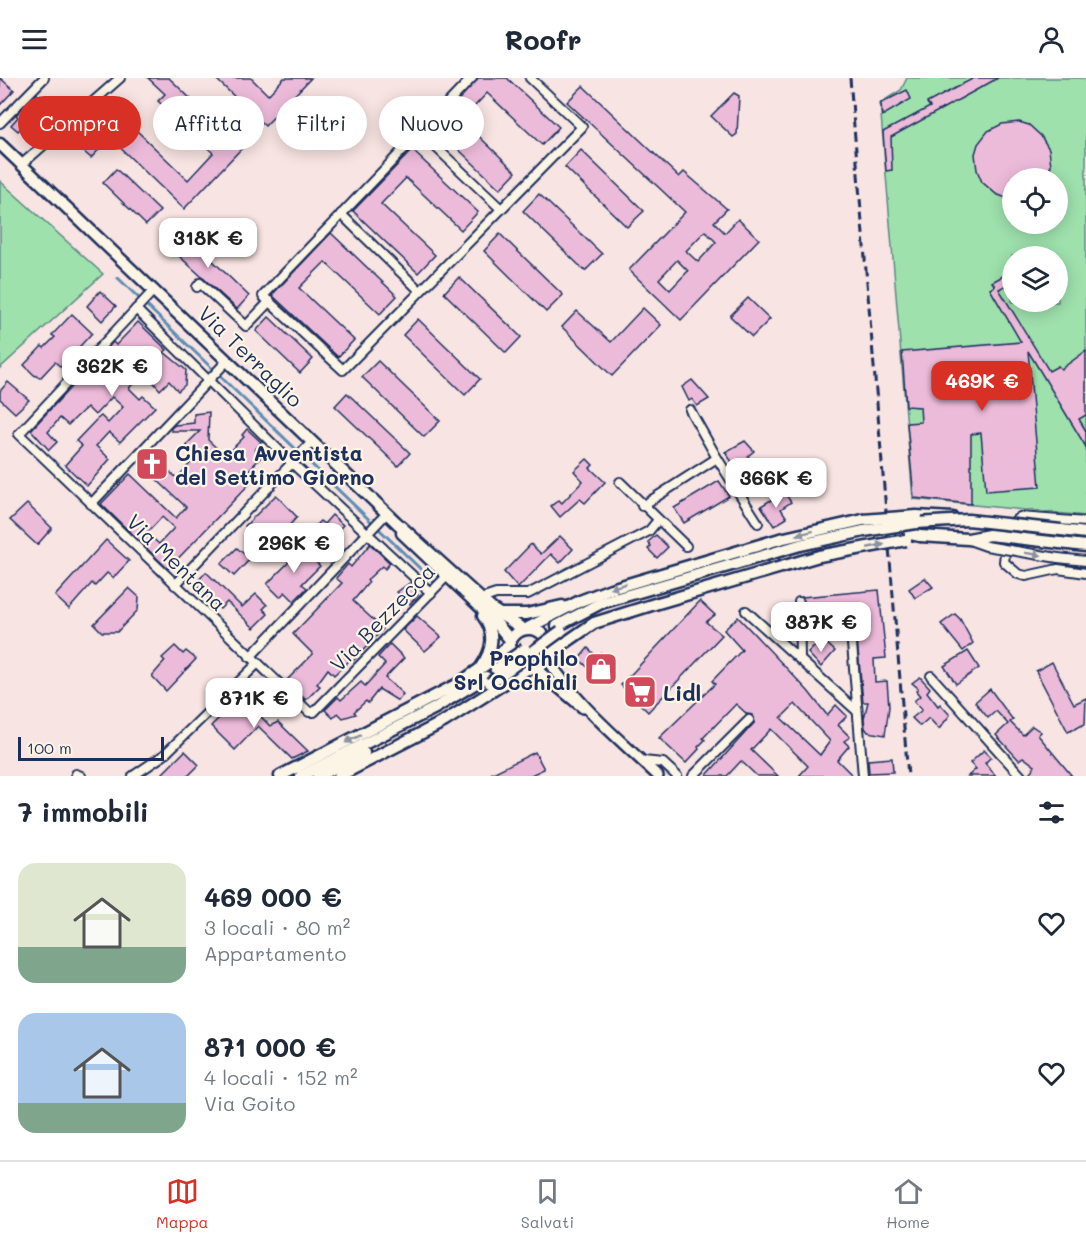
<!DOCTYPE html>
<html lang="it">
<meta charset="utf-8">
<style>
:root{--surface:#fff;--page:#f6f6f7;--text:#1f2937;--muted:#747a83;--line:#e0e1e3;--accent:#d93025}
body{margin:0;font-family:Mali,sans-serif;background:var(--page);color:var(--text);height:100vh;display:flex;flex-direction:column;font-size:22px;white-space:nowrap}
*{box-sizing:border-box;margin:0}
p{font-size:20px;color:var(--muted)}
.icon{flex:none;width:33px;height:33px;fill:none;stroke:currentColor;stroke-width:2;stroke-linecap:round;stroke-linejoin:round}
.map{position:relative;height:698px;overflow:hidden}
.details{display:flex;flex-direction:column;background:var(--surface);flex:1}
.details>*{flex:none}
.guide{position:absolute;left:18px;top:18px;width:600px;height:54px;display:flex;gap:12px}
.tools{position:absolute;left:1002px;top:90px;display:grid;gap:12px}
.tools a{display:grid;place-items:center;width:66px;height:66px;border-radius:50%;background:var(--surface);box-shadow:0 3px 15px #0003;font-size:30px}
.scale{position:absolute;left:18px;bottom:15px;width:146px;box-sizing:border-box;padding-left:6px;border:3px solid #1b2f5e;border-top:0;font-size:16px;line-height:21px;white-space:nowrap;color:#1b2f5e;-webkit-text-stroke:4px #fcf5e5;paint-order:stroke}
.price{position:absolute;translate:-50% -51px;padding:0 14px;border-radius:12px;background:#fff;color:#222;font-size:20px;line-height:39px;filter:drop-shadow(0 2px 3px #0008)}
.price::after{content:'';position:absolute;left:50%;top:36px;width:18px;height:14px;margin-left:-9px;background:inherit;clip-path:polygon(0 0,100% 0,50% 100%)}
.price.on{background:var(--accent);color:#fff}
ul{padding:0;list-style:none}
li{display:flex;align-items:center;gap:18px;height:150px;padding:0 18px}
li span{display:grid;place-items:center;flex:none;width:168px;height:120px;border-radius:18px;color:#555}
li>.icon{margin-inline-start:auto}
span .icon{width:72px;height:72px;fill:#fffc;stroke-width:1}
li b{font-size:26px}
h2{display:flex;justify-content:space-between;align-items:center;height:72px;padding:0 18px;font-size:26px}
.chip{padding:0 21px;border-radius:27px;background:var(--surface);box-shadow:0 3px 15px #0003;font-size:21px;line-height:54px}
.chip.on{background:var(--accent);color:#fff}
header{display:flex;justify-content:space-between;align-items:center;height:78px;padding:0 18px;background:var(--surface);font-size:27px;font-weight:800}
.menu{display:flex;justify-content:space-around;align-items:center;height:84px;border-top:2px solid var(--line);background:var(--surface);font-size:16px;color:var(--muted)}
.menu a{display:grid;justify-items:center;gap:3px}
.menu .on{color:var(--accent)}
.map>svg:first-child{display:block}
.green{fill:#9ee1ad;stroke:#5c8886;stroke-width:1.5;fill-rule:evenodd}
.lines{fill:none;stroke-linecap:round;stroke-linejoin:round}
.stream{stroke:#5d8eb2;stroke-width:3}
.building{fill:#edbbda;stroke:#1b2f5e;stroke-width:1.5;fill-rule:evenodd}
.minor-casing{stroke:#1b2f5e;stroke-width:12}
.tertiary-casing{stroke:#1b2f5e;stroke-width:14}
.secondary-casing{stroke:#1b2f5e;stroke-width:15}
.minor{stroke:#fcf5e5;stroke-width:8}
.tertiary{stroke:#fcf5e5;stroke-width:9}
.secondary{stroke:#fcf5e5;stroke-width:10}
.rail{stroke:#1b2f5e;stroke-width:3;stroke-dasharray:9 4.5;stroke-linecap:butt}
.minor-bridge-casing{stroke:#1b2f5e;stroke-width:12;stroke-linecap:butt}
.secondary-bridge-casing{stroke:#1b2f5e;stroke-width:15;stroke-linecap:butt}
.minor-bridge{stroke:#fcf5e5;stroke-width:8}
.secondary-bridge{stroke:#fcf5e5;stroke-width:10}
.oneway{fill:#8c92a2}
.labels{text-anchor:middle;dominant-baseline:central;stroke-width:4.5;stroke-linejoin:round;paint-order:stroke}
.street-label{font-size:21px;fill:#1b2f5e;stroke:#fcf5e5}
.poi-label{font-size:21px;font-weight:bold;fill:#1b2f5e;stroke:#fcf5e5;text-anchor:start}
</style>
<header><svg class="icon" aria-label="menu" viewBox="0 0 24 24"><path d="M4 6h16M4 12h16M4 18h16"/></svg>Roofr<svg class="icon" aria-label="person" viewBox="0 0 24 24"><circle cx="12" cy="8" r="4"/><path d="M4 21q1-7 8-7t8 7"/></svg></header>
<div class="map">
<svg width="1086" height="698" viewBox="0 0 1086 698">
<rect width="100%" height="100%" fill="#f8e4e2"/>
<filter id="ink" filterUnits="userSpaceOnUse"><feTurbulence type="fractalNoise" baseFrequency=".0167" numOctaves="2"/><feDisplacementMap in="SourceGraphic" scale="12" xChannelSelector="R" yChannelSelector="G"/><feConvolveMatrix kernelMatrix="1 2 1 2 8 2 1 2 1" color-interpolation-filters="sRGB"/></filter>
<g filter="url(#ink)">
<!-- green -->
<g class="green">
<path d="M 907,0 L 1086,0 L 1086,438 L 913,421 L 880,25 L 901,12 ZM 1012,100 L 1058,100 L 1058,146 L 1012,146 ZM 1012,178 L 1058,178 L 1058,224 L 1012,224 Z"/>
<path d="M 0,103 L 103,196 L 0,290 Z"/>
</g>
<g class="lines">
<!-- stream -->
<path class="stream" d="M 118,200 L 434,504"/>
</g>
<!-- building -->
<g class="building">
<path d="M 0,0 L 14,12 L 0,27 Z"/>
<path d="M 148,0 L 169,0 L 242,70 L 184,131 L 110,60 L 91,80 L 75,66 L 101,37 L 124,58 L 133,49 L 188,102 L 213,75 L 158,23 L 165,16 Z"/>
<path d="M 215,0 L 251,0 L 268,17 L 284,0 L 311,0 L 265,48 Z"/>
<path d="M 478,0 L 507,0 L 559,49 L 542,67 L 487,15 L 462,42 L 516,94 L 500,111 L 434,48 Z"/>
<path d="M 974,0 L 998,0 L 891,59 L 892,92 L 886,93 L 883,54 L 930,29 L 927,25 Z"/>
<path d="M 583,8 L 679,99 L 684,94 L 727,131 L 714,144 L 725,155 L 738,141 L 759,161 L 681,242 L 629,192 L 685,134 L 567,24 ZM 705,153 L 716,164 L 698,184 L 686,173 ZM 677,182 L 688,193 L 670,212 L 659,201 Z"/>
<path d="M 907,12 L 911,21 L 882,38 L 881,25 Z"/>
<path d="M 734,15 L 739,18 L 737,56 L 733,59 L 711,38 Z"/>
<path d="M 37,16 L 52,32 L 31,53 L 25,46 L 18,53 L 11,47 L 18,39 L 16,37 Z"/>
<path d="M 1019,44 L 1029,47 L 1041,58 L 1049,71 L 1051,88 L 1044,100 L 1012,100 L 1012,119 L 1006,120 L 996,116 L 982,104 L 977,92 L 975,76 L 978,66 L 988,53 L 1002,46 Z"/>
<path d="M 412,72 L 478,134 L 461,152 L 406,100 L 381,126 L 435,177 L 418,195 L 353,133 Z"/>
<path d="M 581,72 L 644,133 L 627,149 L 565,89 Z"/>
<path d="M 116,91 L 160,133 L 146,147 L 103,105 Z"/>
<path d="M 539,116 L 602,176 L 585,193 L 523,133 Z"/>
<path d="M 181,152 L 249,218 L 237,231 L 167,167 Z"/>
<path d="M 331,155 L 397,218 L 380,236 L 325,184 L 299,210 L 354,262 L 338,279 L 272,217 Z"/>
<path d="M 500,156 L 563,217 L 546,234 L 484,173 Z"/>
<path d="M 1012,193 L 1012,204 L 999,211 L 1049,293 L 1058,288 L 1061,291 L 1086,273 L 1086,337 L 1079,341 L 1086,353 L 1086,369 L 1028,273 L 1040,409 L 986,413 L 981,355 L 971,356 L 971,426 L 914,420 L 907,345 L 921,344 L 920,329 L 906,328 L 902,274 L 1021,264 L 990,211 L 995,208 L 992,204 Z"/>
<path d="M 459,199 L 521,259 L 506,275 L 444,215 Z"/>
<path d="M 100,213 L 116,228 L 102,243 L 87,228 Z"/>
<path d="M 748,220 L 770,241 L 752,259 L 730,238 Z"/>
<path d="M 643,230 L 661,247 L 612,298 L 562,249 L 577,233 L 611,264 Z"/>
<path d="M 72,236 L 92,255 L 61,289 L 55,284 L 40,300 L 34,297 L 24,287 L 42,268 L 44,270 L 55,259 L 52,257 Z"/>
<path d="M 269,239 L 313,281 L 300,295 L 256,253 Z"/>
<path d="M 418,241 L 480,301 L 465,317 L 403,257 Z"/>
<path d="M 138,244 L 167,272 L 164,274 L 186,292 L 185,307 L 178,313 L 169,303 L 160,312 L 145,294 L 129,310 L 140,321 L 143,318 L 155,329 L 120,364 L 109,354 L 96,368 L 110,381 L 87,408 L 65,387 L 82,368 L 76,363 L 96,342 L 101,338 L 108,345 L 123,329 L 112,319 L 95,337 L 87,329 L 68,347 L 60,340 L 48,354 L 57,364 L 49,372 L 31,352 L 113,264 L 116,267 Z"/>
<path d="M 378,283 L 440,343 L 424,359 L 362,299 Z"/>
<path d="M 692,302 L 709,321 L 697,328 L 692,321 L 689,323 L 682,309 Z"/>
<path d="M 8,304 L 29,322 L 15,335 L 0,321 L 0,313 Z"/>
<path d="M 347,315 L 410,375 L 398,388 L 335,328 Z"/>
<path d="M 209,334 L 208,362 L 225,378 L 244,359 L 242,357 L 247,351 L 261,364 L 255,372 L 262,378 L 248,393 L 255,400 L 168,491 L 101,426 L 130,396 L 176,440 L 186,429 L 140,386 L 149,377 L 177,400 L 197,378 L 186,367 L 200,353 L 171,353 L 171,350 L 175,347 L 194,345 L 194,336 ZM 162,439 L 174,450 L 159,466 L 147,455 Z"/>
<path d="M 745,363 L 754,373 L 748,378 L 752,385 L 739,394 L 725,374 Z"/>
<path d="M 587,381 L 593,387 L 590,390 L 605,404 L 585,425 L 580,421 L 560,439 L 551,428 L 559,422 L 562,425 L 583,403 L 574,393 Z"/>
<path d="M 719,403 L 729,418 L 684,445 L 674,430 Z"/>
<path d="M 784,414 L 791,424 L 781,431 L 787,440 L 774,448 L 761,428 Z"/>
<path d="M 276,417 L 297,439 L 268,471 L 245,448 Z"/>
<path d="M 27,426 L 52,450 L 37,467 L 10,442 Z"/>
<path d="M 332,437 L 343,447 L 327,464 L 311,452 L 320,443 L 324,446 Z"/>
<path d="M 656,457 L 668,469 L 657,480 L 648,471 L 651,468 L 648,464 Z"/>
<path d="M 560,458 L 573,471 L 560,485 L 551,476 L 518,510 L 504,494 L 531,466 L 541,476 Z"/>
<path d="M 106,462 L 129,483 L 113,500 L 107,495 L 95,508 L 92,505 L 69,531 L 55,518 Z"/>
<path d="M 297,466 L 320,488 L 302,506 L 307,510 L 294,523 L 285,514 L 280,519 L 267,506 L 289,484 L 285,479 Z"/>
<path d="M 370,466 L 390,485 L 385,491 L 382,488 L 367,502 L 369,504 L 353,523 L 383,551 L 353,583 L 351,581 L 334,597 L 328,591 L 317,606 L 320,608 L 306,622 L 286,603 L 313,576 L 293,556 L 342,505 L 336,500 L 348,486 L 351,489 Z"/>
<path d="M 237,470 L 250,481 L 234,498 L 221,486 Z"/>
<path d="M 206,494 L 242,529 L 256,516 L 267,527 L 263,531 L 268,536 L 254,550 L 227,524 L 220,531 L 195,506 Z"/>
<path d="M 925,500 L 933,509 L 915,520 L 909,511 Z"/>
<path d="M 411,504 L 418,511 L 415,514 L 418,517 L 410,526 L 397,514 Z"/>
<path d="M 129,510 L 139,519 L 138,532 L 117,554 L 102,554 L 94,546 Z"/>
<path d="M 879,512 L 886,580 L 874,581 L 875,604 L 887,603 L 889,629 L 885,657 L 868,654 L 865,650 L 864,640 L 868,624 L 863,624 L 856,551 L 850,548 L 845,556 L 834,558 L 833,550 L 837,545 L 805,548 L 802,519 Z"/>
<path d="M 700,523 L 715,537 L 706,544 L 722,557 L 648,634 L 621,607 Z"/>
<path d="M 955,536 L 960,541 L 973,565 L 963,573 L 941,546 Z"/>
<path d="M 417,538 L 441,559 L 425,573 L 403,552 Z"/>
<path d="M 738,539 L 808,613 L 827,637 L 836,627 L 847,638 L 838,647 L 850,659 L 844,663 L 849,668 L 837,682 L 853,698 L 799,698 L 808,688 L 771,651 L 751,672 L 778,698 L 757,698 L 741,683 L 727,698 L 706,698 L 755,644 L 753,637 L 747,636 L 736,626 L 703,660 L 705,662 L 698,669 L 699,671 L 686,685 L 659,660 L 715,606 L 712,603 L 742,572 L 724,552 ZM 795,626 L 830,663 L 820,677 L 781,640 Z"/>
<path d="M 822,561 L 835,573 L 821,589 L 808,575 Z"/>
<path d="M 390,566 L 404,580 L 385,600 L 403,616 L 398,623 L 379,611 L 368,625 L 366,623 L 354,634 L 356,636 L 343,640 L 338,635 L 333,640 L 325,632 L 338,619 L 341,622 L 361,604 L 365,608 L 385,586 L 378,579 Z"/>
<path d="M 175,568 L 183,576 L 186,573 L 196,581 L 166,613 L 152,598 L 165,583 L 162,580 Z"/>
<path d="M 588,570 L 597,579 L 601,575 L 613,586 L 600,601 L 579,581 Z"/>
<path d="M 968,573 L 979,590 L 956,606 L 944,588 Z"/>
<path d="M 1052,584 L 1074,626 L 1086,620 L 1085,646 L 1068,654 L 1036,593 Z"/>
<path d="M 920,599 L 930,610 L 927,614 L 938,628 L 940,626 L 950,637 L 939,651 L 929,640 L 920,648 L 912,640 L 922,632 L 914,623 L 920,618 L 916,613 L 918,610 L 912,605 Z"/>
<path d="M 990,611 L 1013,642 L 1010,644 L 1023,657 L 1032,648 L 1041,654 L 1038,657 L 1072,698 L 1027,698 L 1035,688 L 1023,679 L 1019,682 L 996,657 L 1008,646 L 996,633 L 988,640 L 975,624 Z"/>
<path d="M 241,618 L 270,648 L 278,644 L 308,673 L 292,681 L 258,648 L 235,672 L 211,648 Z"/>
<path d="M 984,672 L 991,679 L 985,685 L 996,698 L 968,698 L 976,691 L 970,685 Z"/>
<path d="M 185,673 L 199,687 L 188,698 L 160,698 Z"/>
<path d="M 535,674 L 544,691 L 529,698 L 487,698 Z"/>
<path d="M 892,680 L 893,694 L 869,695 L 868,682 Z"/>
</g>
<g class="lines">
<!-- minor casing -->
<g class="minor-casing">
<g id="minor">
<path d="M 472,0 L 263,218 L 343,292 L 582,49 L 530,0"/>
<path d="M 0,45 L 44,0"/>
<path d="M 420,54 L 501,131"/>
<path d="M 21,87 L 120,0"/>
<path d="M 341,136 L 420,213"/>
<path d="M 197,209 L 200,205 L 246,248 L 270,223"/>
<path d="M 154,212 L 19,356 L 309,634 L 314,634 L 451,494"/>
<path d="M 136,231 L 292,385 L 431,515"/>
<path d="M 690,332 L 717,380 L 758,445"/>
<path d="M 620,404 L 686,468"/>
<path d="M 91,426 L 227,283"/>
<path d="M 642,428 L 717,380"/>
<path d="M 1086,444 L 1020,439 L 1008,448 L 1004,484 L 1018,496 L 1026,498 L 1058,491 L 1086,495"/>
<path d="M 1058,480 L 1086,483"/>
<path d="M 175,507 L 312,364"/>
<path d="M 481,521 L 496,516 L 528,516 L 649,453 L 658,442"/>
<path d="M 799,524 L 800,581"/>
<path d="M 746,533 L 857,633"/>
<path d="M 851,554 L 863,698"/>
<path d="M 250,579 L 387,435"/>
<path d="M 931,598 L 1021,698"/>
<path d="M 643,683 L 663,685 L 677,698"/>
<path d="M 76,696 L 81,698"/>
<path d="M 133,698 L 164,677 L 258,585"/>
<path d="M 693,698 L 749,642"/>
</g>
</g>
<!-- tertiary casing -->
<g class="tertiary-casing">
<g id="tertiary">
<path d="M 547,580 C 576,626 619,661 658,698"/>
<path d="M 535,590 L 583,630"/>
</g>
</g>
<!-- secondary casing -->
<g class="secondary-casing">
<g id="secondary">
<path d="M 0,66 L 396,444 L 492,531 L 523,551"/>
<path d="M 916,438 L 953,440"/>
<path d="M 1061,452 L 1086,455"/>
<path d="M 901,454 L 920,458"/>
<path d="M 402,455 L 493,541 L 511,563"/>
<path d="M 1060,465 L 1086,468"/>
<path d="M 501,536 L 527,536 L 562,528"/>
<path d="M 557,548 L 601,525 L 800,467 L 864,453"/>
<path d="M 528,550 L 580,523 L 611,511 L 780,461 L 863,442"/>
<circle cx="529" cy="571" r="20"/>
<path d="M 549,576 L 594,545 L 658,525"/>
<path d="M 481,589 C 493,572 496,555 483,538"/>
<path d="M 280,698 L 458,606 L 497,579 L 510,566"/>
<path d="M 301,698 L 435,630 L 486,599"/>
<path d="M 318,698 L 364,675"/>
<path d="M 339,698 L 445,643 L 527,591"/>
</g>
</g>
<!-- minor -->
<use href="#minor" class="minor"/>
<!-- tertiary -->
<use href="#tertiary" class="tertiary"/>
<!-- secondary -->
<use href="#secondary" class="secondary"/>
<!-- rail -->
<path class="rail" d="M 850,0 L 908,698"/>
<!-- minor-bridge casing -->
<g class="minor-bridge-casing">
<path id="minor-bridge" d="M 969,462 L 986,468 L 1058,480"/>
</g>
<!-- secondary-bridge casing -->
<g class="secondary-bridge-casing">
<g id="secondary-bridge">
<path d="M 863,442 L 916,438"/>
<path d="M 864,453 L 916,445 L 968,442 L 1061,452"/>
<path d="M 920,458 L 968,461 L 989,457 L 1060,465"/>
<path d="M 658,525 L 819,478 L 906,462"/>
<path d="M 496,591 L 525,571"/>
<path d="M 490,605 L 561,553"/>
</g>
</g>
<!-- minor-bridge -->
<use href="#minor-bridge" class="minor-bridge"/>
<!-- secondary-bridge -->
<use href="#secondary-bridge" class="secondary-bridge"/>
</g>
<!-- one-way arrows -->
<defs><path id="oneway-solid" d="M-6-.8H1V-3.2L6.5 0L1 3.2V.8H-6Z" transform="scale(1.5)"/></defs>
<g class="oneway">
<use href="#oneway-solid" transform="translate(805 455) rotate(166)"/>
<use href="#oneway-solid" transform="translate(876 468) rotate(-11)"/>
<use href="#oneway-solid" transform="translate(1033 476) rotate(9)"/>
<use href="#oneway-solid" transform="translate(618 508) rotate(163)"/>
<use href="#oneway-solid" transform="translate(353 661) rotate(154)"/>
</g>
</g>
<!-- icons -->
<defs>
<g id="church-square" transform="scale(1.725)"><rect x="-9" y="-9" width="18" height="18" rx="4" fill="#d1495b" stroke="#fcf5e5"/><path d="M-1.2-6h2.4v3.5h3.3v2.4h-3.3V6h-2.4V-.1h-3.3v-2.4h3.3Z" fill="#fff"/></g>
<g id="shop-square" transform="scale(1.725)"><rect x="-9" y="-9" width="18" height="18" rx="4" fill="#d1495b" stroke="#fcf5e5"/><path d="M-5-2.5h2.3a2.7 3.5 0 0 1 5.4 0H5L5.5 6h-11ZM-1.5-2.5h3a1.5 2.3 0 0 0-3 0Z" fill="#fff"/></g>
<g id="supermarket-square" transform="scale(1.725)"><rect x="-9" y="-9" width="18" height="18" rx="4" fill="#d1495b" stroke="#fcf5e5"/><path d="M-6-5.5h2.5l.6 2H6L4.5 2H-2.5L-4.4-4H-6ZM-1.5 3.2a1.3 1.3 0 1 0 .1 0ZM3 3.2a1.3 1.3 0 1 0 .1 0Z" fill="#fff"/></g>
</defs>
<g fill-rule="evenodd">
<use href="#church-square" x="152" y="386"/>
<use href="#shop-square" x="601" y="591"/>
<use href="#supermarket-square" x="640" y="614"/>
</g>
<g class="labels">
<!-- street labels -->
<g class="street-label">
<text transform="translate(251 278) rotate(44)">Via Terraglio</text>
<text transform="translate(177 484) rotate(44)">Via Mentana</text>
<text transform="translate(382 539) rotate(-46)">Via Bezzecca</text>
</g>
<!-- poi labels -->
<g class="poi-label">
<text x="175" y="374">Chiesa Avventista<tspan x="175" dy="24">del Settimo Giorno</tspan></text>
<text x="578" y="579" text-anchor="end">Prophilo<tspan x="578" dy="24">Srl Occhiali</tspan></text>
<text x="663" y="614">Lidl</text>
</g>
</g>
</svg>
<div class="tools">
<a><svg class="icon" aria-label="locate" viewBox="0 0 24 24"><circle cx="12" cy="12" r="6"/><path d="M12 2v4M12 18v4M2 12h4M18 12h4"/></svg></a>
<a><svg class="icon" aria-label="layers" viewBox="0 0 24 24"><path d="M12 4l9 5-9 5-9-5zM3 14l9 5 9-5"/></svg></a>
</div>
<div class="scale">100 m</div>
<b class="price" style="left:208px;top:191px">318K €</b>
<b class="price" style="left:112px;top:319px">362K €</b>
<b class="price on" style="left:982px;top:334px">469K €</b>
<b class="price" style="left:776px;top:431px">366K €</b>
<b class="price" style="left:294px;top:496px">296K €</b>
<b class="price" style="left:821px;top:575px">387K €</b>
<b class="price" style="left:254px;top:651px">871K €</b>
<div class="guide">
<a class="chip on">Compra</a>
<a class="chip">Affitta</a>
<a class="chip">Filtri</a>
<a class="chip">Nuovo</a>
</div>
</div>
<section class="details">
<h2>7 immobili<svg class="icon" aria-label="filters" viewBox="0 0 24 24"><path d="M4 7h16M4 17h16"/><circle cx="9" cy="7" r="2"/><circle cx="15" cy="17" r="2"/></svg></h2>
<ul>
<li><span style="background:linear-gradient(#dfe7d0 70%,#7fa58c 0)"><svg class="icon" aria-label="home" viewBox="0 0 24 24"><path d="M3 11l9-7 9 7M6 9v11h12V9"/></svg></span><div><b>469 000 €</b><p>3 locali · 80 m²</p><p>Appartamento</p></div><svg class="icon" aria-label="heart" viewBox="0 0 24 24"><path d="M12 20l-8-8c-3-5 5-10 8-4 3-6 11-1 8 4z"/></svg></li>
<li><span style="background:linear-gradient(#a9c7e8 75%,#7fa58c 0)"><svg class="icon" aria-label="home" viewBox="0 0 24 24"><path d="M3 11l9-7 9 7M6 9v11h12V9"/></svg></span><div><b>871 000 €</b><p>4 locali · 152 m²</p><p>Via Goito</p></div><svg class="icon" aria-label="heart" viewBox="0 0 24 24"><path d="M12 20l-8-8c-3-5 5-10 8-4 3-6 11-1 8 4z"/></svg></li>
</ul>
</section>
<nav class="menu">
<a class="on"><svg class="icon" aria-label="map" viewBox="0 0 24 24"><path d="M3 6l6-2 6 2 6-2v14l-6 2-6-2-6 2zM9 4v14M15 6v14"/></svg>Mappa</a>
<a><svg class="icon" aria-label="saved" viewBox="0 0 24 24"><path d="M7 4h10v16l-5-4-5 4z"/></svg>Salvati</a>
<a><svg class="icon" aria-label="home" viewBox="0 0 24 24"><path d="M3 11l9-7 9 7M6 9v11h12V9"/></svg>Home</a>
</nav>
